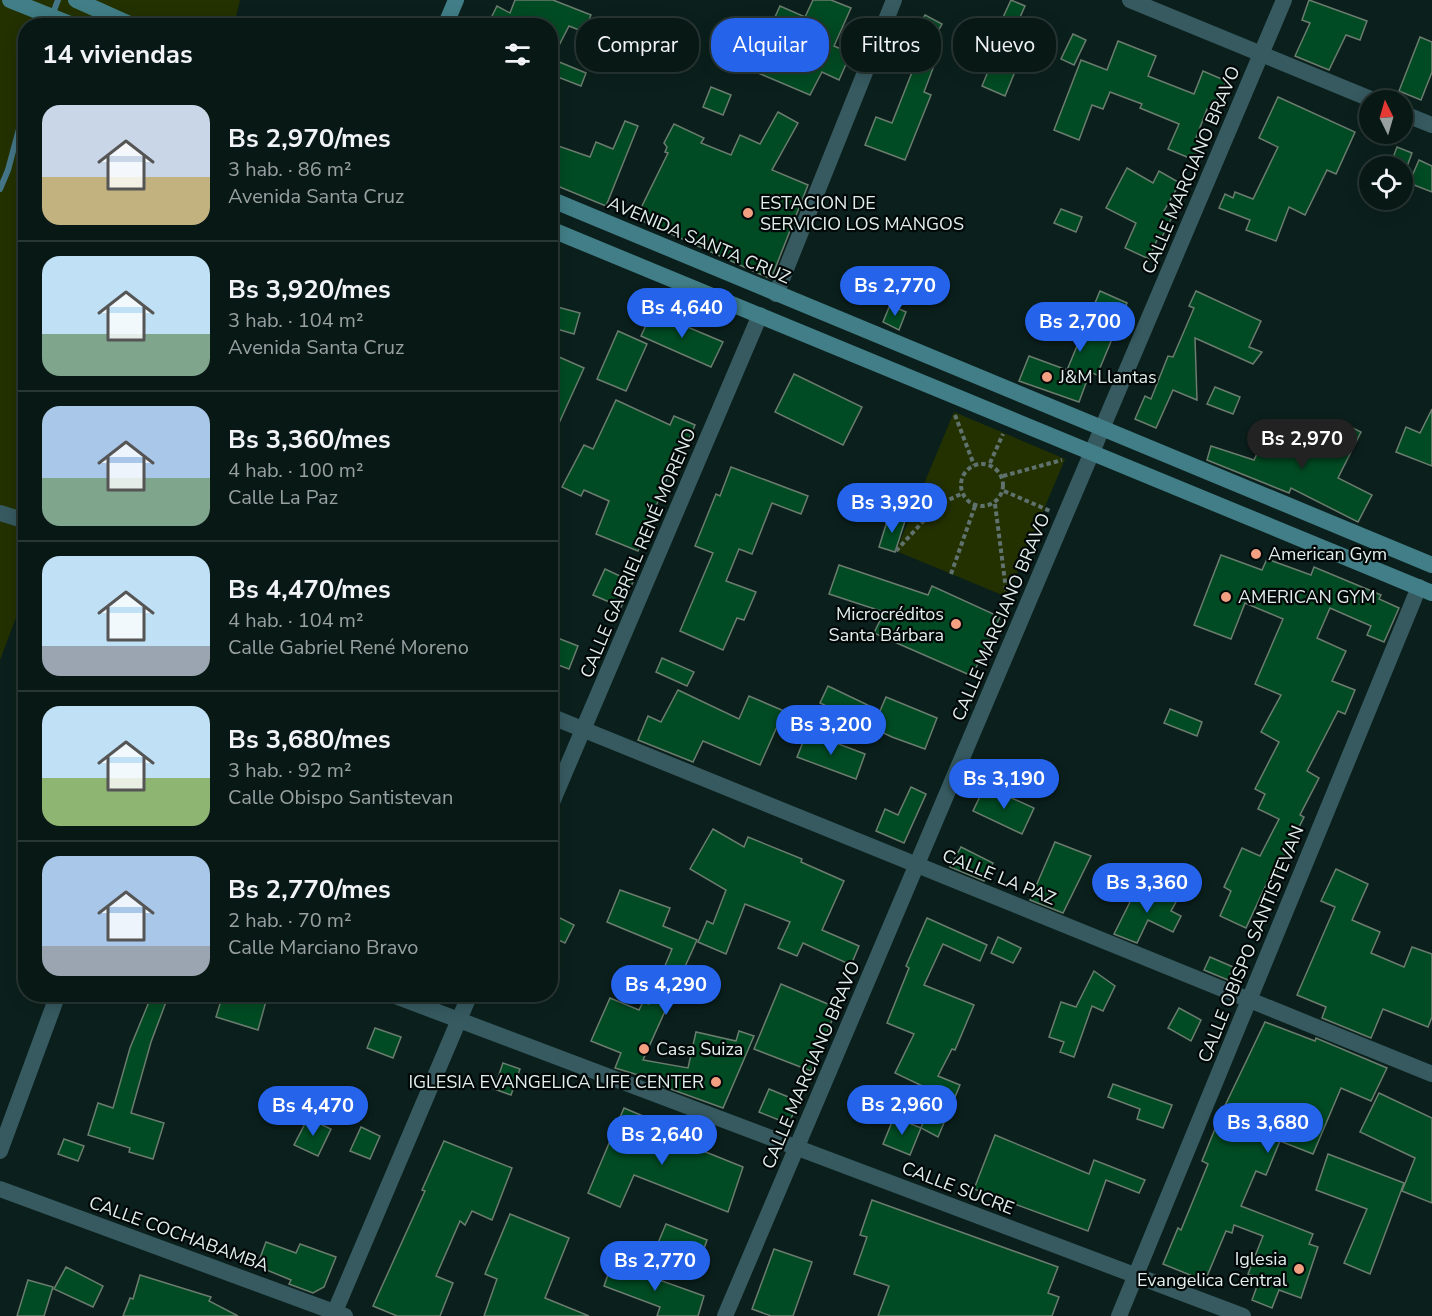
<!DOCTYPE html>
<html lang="es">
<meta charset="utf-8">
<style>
:root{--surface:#081815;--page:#162522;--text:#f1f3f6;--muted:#98a0a0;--line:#293734;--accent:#2563eb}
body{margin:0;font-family:"Nunito Sans",sans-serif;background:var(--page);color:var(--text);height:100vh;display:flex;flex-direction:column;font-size:22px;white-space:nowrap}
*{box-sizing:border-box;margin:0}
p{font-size:20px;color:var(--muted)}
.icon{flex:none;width:33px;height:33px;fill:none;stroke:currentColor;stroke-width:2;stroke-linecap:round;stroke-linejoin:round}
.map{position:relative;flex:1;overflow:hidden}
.sheet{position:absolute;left:18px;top:18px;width:540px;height:984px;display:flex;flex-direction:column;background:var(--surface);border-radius:24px;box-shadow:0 3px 15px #0003,0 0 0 2px var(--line)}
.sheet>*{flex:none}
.top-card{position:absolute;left:576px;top:18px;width:570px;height:54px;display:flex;gap:12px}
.needle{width:39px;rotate:355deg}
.buttons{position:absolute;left:1359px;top:90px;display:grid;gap:12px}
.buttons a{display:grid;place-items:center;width:54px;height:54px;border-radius:50%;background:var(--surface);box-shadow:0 3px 15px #0003,0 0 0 2px var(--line);font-size:30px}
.price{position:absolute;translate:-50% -51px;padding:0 14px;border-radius:21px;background:var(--accent);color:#fff;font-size:20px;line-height:39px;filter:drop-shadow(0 2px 3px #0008)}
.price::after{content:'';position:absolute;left:50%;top:36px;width:18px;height:14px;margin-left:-9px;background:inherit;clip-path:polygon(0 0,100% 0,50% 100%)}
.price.selected{background:#222;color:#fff}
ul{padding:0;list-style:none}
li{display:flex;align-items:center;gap:18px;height:150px;padding:0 24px}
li+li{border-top:2px solid var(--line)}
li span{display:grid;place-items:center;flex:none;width:168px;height:120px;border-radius:18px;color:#555}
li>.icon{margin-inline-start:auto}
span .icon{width:72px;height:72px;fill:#fffc;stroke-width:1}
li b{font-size:26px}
h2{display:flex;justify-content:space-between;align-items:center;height:72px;padding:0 24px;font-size:26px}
.pill{padding:0 21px;border-radius:24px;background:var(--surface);box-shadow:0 3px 15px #0003,0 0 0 2px var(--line);font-size:21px;line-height:54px}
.pill.selected{background:var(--accent);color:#fff}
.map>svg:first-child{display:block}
.green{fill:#233100}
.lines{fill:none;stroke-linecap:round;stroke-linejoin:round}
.stream{stroke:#447688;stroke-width:6}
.building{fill:#004b23;stroke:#6b7c6f;stroke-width:1.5}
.path{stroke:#60726e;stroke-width:4;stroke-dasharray:4.5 3;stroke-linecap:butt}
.minor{stroke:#365a60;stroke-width:16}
.tertiary{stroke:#365a60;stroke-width:16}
.secondary{stroke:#417e87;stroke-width:16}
.poi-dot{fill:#f2a081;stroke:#020807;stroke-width:2}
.labels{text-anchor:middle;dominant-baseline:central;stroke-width:4.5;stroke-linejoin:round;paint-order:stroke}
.street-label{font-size:18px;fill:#e1eeeb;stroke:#020807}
.poi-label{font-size:18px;fill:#e1eeeb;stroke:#020807;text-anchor:start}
</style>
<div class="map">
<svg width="1432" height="1316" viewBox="0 0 1432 1316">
<rect width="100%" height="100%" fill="#0b201c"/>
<!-- green -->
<g class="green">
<path d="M 0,0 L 240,0 L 234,25 L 26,26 L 26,591 L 0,660 Z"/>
<path d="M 954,412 L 1065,459 L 1007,597 L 896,551 Z"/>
</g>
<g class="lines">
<!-- stream -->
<g class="stream">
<path d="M 48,26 L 58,0"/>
<path d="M 0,189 L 8,170 L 26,103"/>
</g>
</g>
<!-- building -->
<g class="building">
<path d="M 515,0 L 553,0 L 591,15 L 584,32 L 569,26 L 552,59 L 586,73 L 581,86 L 550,74 L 550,26 L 487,26 L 497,6 L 510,13 Z"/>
<path d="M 813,0 L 831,0 L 851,8 L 834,46 L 851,53 L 839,80 L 822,72 L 810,95 L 751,70 L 780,6 L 805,17 Z"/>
<path d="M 1011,0 L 1025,6 L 1017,24 L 1032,30 L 1005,96 L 982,86 L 997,50 L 989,48 Z"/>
<path d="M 1309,0 L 1367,21 L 1360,40 L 1346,35 L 1329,70 L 1295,56 L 1310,23 L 1302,20 Z"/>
<path d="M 925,15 L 942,24 L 933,40 L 916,31 Z"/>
<path d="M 1073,34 L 1086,40 L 1074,65 L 1061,59 Z"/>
<path d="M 1420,37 L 1432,42 L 1432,72 L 1421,100 L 1399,91 Z"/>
<path d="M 1118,41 L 1156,56 L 1148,76 L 1194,94 L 1203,71 L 1226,81 L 1212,112 L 1207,109 L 1196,138 L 1202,140 L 1194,160 L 1168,149 L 1179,124 L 1140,108 L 1142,104 L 1110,92 L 1103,109 L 1092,105 L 1079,140 L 1054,130 L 1081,60 L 1107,70 Z"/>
<path d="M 918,57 L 935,63 L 924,92 L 931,95 L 905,160 L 865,145 L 876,117 L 892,123 Z"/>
<path d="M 711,87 L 731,95 L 723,115 L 703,107 Z"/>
<path d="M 1278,97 L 1355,132 L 1336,174 L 1327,170 L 1305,215 L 1289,207 L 1276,241 L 1246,230 L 1250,220 L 1219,208 L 1225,194 L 1233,198 L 1235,192 L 1253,199 L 1278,147 L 1259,138 Z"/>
<path d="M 778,112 L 798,123 L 772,170 L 808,185 L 771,279 L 640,220 L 645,210 L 641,208 L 668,153 L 665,152 L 667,147 L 664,143 L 674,124 L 704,138 L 701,143 L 731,155 L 740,135 L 760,144 Z"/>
<path d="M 625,121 L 638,126 L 606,206 L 550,183 L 550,143 L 590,157 L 596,142 L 613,149 Z"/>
<path d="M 1397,147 L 1412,153 L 1406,169 L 1391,163 Z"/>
<path d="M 1419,160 L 1432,166 L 1432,192 L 1409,183 Z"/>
<path d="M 1127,168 L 1153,183 L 1159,171 L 1180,183 L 1164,211 L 1173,215 L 1162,237 L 1159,235 L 1149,259 L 1125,248 L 1136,223 L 1106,208 Z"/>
<path d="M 1061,209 L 1082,217 L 1076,232 L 1054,223 Z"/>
<path d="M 1100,291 L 1127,303 L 1097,375 L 1090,372 L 1079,402 L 1019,381 L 1029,356 L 1067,370 Z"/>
<path d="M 1196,291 L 1261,321 L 1249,347 L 1262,352 L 1253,364 L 1195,338 L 1197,400 L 1173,390 L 1156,428 L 1135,419 L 1145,396 L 1151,399 L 1168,356 L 1173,357 L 1194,308 L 1189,306 Z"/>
<path d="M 550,305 L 580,313 L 574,334 L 550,327 Z"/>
<path d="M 890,305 L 906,312 L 899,330 L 883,322 Z"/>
<path d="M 652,312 L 723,342 L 711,367 L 641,336 Z"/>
<path d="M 618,331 L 647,344 L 626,391 L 597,379 Z"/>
<path d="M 550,353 L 584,368 L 550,443 Z"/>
<path d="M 794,374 L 862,407 L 843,445 L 775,412 Z"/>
<path d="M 1215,387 L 1240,397 L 1233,414 L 1207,404 Z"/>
<path d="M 616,400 L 670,425 L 674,416 L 695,425 L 673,476 L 669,474 L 638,551 L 596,534 L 609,501 L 584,490 L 581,496 L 562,487 L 584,445 L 593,449 Z"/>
<path d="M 1432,409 L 1432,466 L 1396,452 L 1406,427 L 1420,433 Z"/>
<path d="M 1347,425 L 1361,432 L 1338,478 L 1372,495 L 1358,522 L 1291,488 L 1289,493 L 1207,460 L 1211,446 L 1254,460 L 1270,426 L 1332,455 Z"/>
<path d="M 731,467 L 808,496 L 801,514 L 772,503 L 752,554 L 739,549 L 726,581 L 756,592 L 744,620 L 737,618 L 723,650 L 680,631 L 713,553 L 695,546 L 716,494 L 720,496 Z"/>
<path d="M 889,515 L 905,521 L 895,552 L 879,547 Z"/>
<path d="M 1221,555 L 1262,570 L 1267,559 L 1311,575 L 1314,567 L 1381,595 L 1379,599 L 1399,608 L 1384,642 L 1367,635 L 1371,626 L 1330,608 L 1317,638 L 1346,651 L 1332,681 L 1355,690 L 1345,714 L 1338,711 L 1307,771 L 1319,778 L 1300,815 L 1304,817 L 1275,876 L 1271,874 L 1246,928 L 1220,916 L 1231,891 L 1224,887 L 1242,848 L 1260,856 L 1279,819 L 1258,809 L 1265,794 L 1255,789 L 1279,742 L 1261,732 L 1281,695 L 1255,684 L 1283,619 L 1245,603 L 1231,639 L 1194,625 Z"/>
<path d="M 839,565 L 928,595 L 932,586 L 1000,617 L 972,676 L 874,633 L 884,612 L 829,594 Z"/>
<path d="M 605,569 L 633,582 L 621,607 L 593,595 Z"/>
<path d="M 550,635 L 578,646 L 569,669 L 550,662 Z"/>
<path d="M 662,658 L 694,672 L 687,686 L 656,672 Z"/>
<path d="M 828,686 L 880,711 L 886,697 L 937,718 L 925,749 L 892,737 L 820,703 Z"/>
<path d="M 678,690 L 739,719 L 749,696 L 784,711 L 760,765 L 703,741 L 693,762 L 638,740 L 648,716 L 661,722 Z"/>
<path d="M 1170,709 L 1202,722 L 1197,736 L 1164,723 Z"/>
<path d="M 807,732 L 865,754 L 856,779 L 797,757 Z"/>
<path d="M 985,786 L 1034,808 L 1022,834 L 973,811 Z"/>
<path d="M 911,787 L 926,794 L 904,843 L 876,831 L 885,809 L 898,815 Z"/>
<path d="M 713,829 L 744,847 L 748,837 L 802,859 L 801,862 L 844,881 L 822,930 L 859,946 L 851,965 L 803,943 L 797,956 L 778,948 L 790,922 L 745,904 L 726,954 L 698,942 L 707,921 L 713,924 L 726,890 L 690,869 Z"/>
<path d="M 1055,842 L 1091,856 L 1063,913 L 1030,900 Z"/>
<path d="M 961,847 L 993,863 L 984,881 L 950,867 Z"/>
<path d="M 1336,869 L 1368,884 L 1352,920 L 1380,932 L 1371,953 L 1404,967 L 1412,947 L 1432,954 L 1432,1017 L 1428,1027 L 1383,1009 L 1371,1038 L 1322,1018 L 1326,1007 L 1297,995 L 1335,907 L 1321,901 Z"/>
<path d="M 1139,884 L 1176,902 L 1171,911 L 1181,916 L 1173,932 L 1148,920 L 1137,943 L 1114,934 Z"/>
<path d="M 620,890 L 670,908 L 663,926 L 697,940 L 643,1060 L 688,1068 L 696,1032 L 736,1041 L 739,1031 L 754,1036 L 723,1108 L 654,1083 L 655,1080 L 615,1068 L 621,1053 L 591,1041 L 610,998 L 639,1010 L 643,1002 L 649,1004 L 672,949 L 607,922 Z"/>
<path d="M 550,913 L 574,925 L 565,943 L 550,936 Z"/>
<path d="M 927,918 L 987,945 L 980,961 L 943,944 L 924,985 L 974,1005 L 955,1050 L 952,1049 L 938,1076 L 960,1085 L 938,1137 L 921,1128 L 935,1092 L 895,1073 L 914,1034 L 887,1023 L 909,968 L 906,966 Z"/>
<path d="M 998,937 L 1021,948 L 1013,963 L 991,953 Z"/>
<path d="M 1210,957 L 1233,967 L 1228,980 L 1204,970 Z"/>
<path d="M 1094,971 L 1115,986 L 1103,1011 L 1092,1006 L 1074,1057 L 1060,1052 L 1064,1042 L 1049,1037 L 1061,1002 L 1076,1007 Z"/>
<path d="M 781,984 L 837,1008 L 811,1071 L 754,1049 Z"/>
<path d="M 223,994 L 268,994 L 258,1030 L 216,1017 Z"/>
<path d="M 151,997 L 166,1002 L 151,1042 L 131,1113 L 164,1123 L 153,1159 L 129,1152 L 130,1148 L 88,1135 L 98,1103 L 113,1108 L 130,1048 Z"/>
<path d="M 1179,1008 L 1201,1020 L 1191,1041 L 1168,1028 Z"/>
<path d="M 1265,1022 L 1315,1041 L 1316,1038 L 1387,1068 L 1371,1101 L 1341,1088 L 1313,1154 L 1280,1141 L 1266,1175 L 1256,1171 L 1241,1206 L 1313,1234 L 1309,1244 L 1318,1247 L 1301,1298 L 1279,1290 L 1272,1308 L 1252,1300 L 1260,1278 L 1248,1274 L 1263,1236 L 1234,1225 L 1232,1233 L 1226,1231 L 1205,1281 L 1163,1264 L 1178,1228 L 1181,1230 L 1208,1164 L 1202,1161 L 1221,1114 Z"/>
<path d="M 375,1028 L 401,1037 L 393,1058 L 367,1048 Z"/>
<path d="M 503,1063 L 520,1069 L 511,1095 L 494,1089 Z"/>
<path d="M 1113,1084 L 1172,1105 L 1163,1128 L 1137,1119 L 1140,1109 L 1108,1097 Z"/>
<path d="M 769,1089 L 798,1101 L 789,1124 L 759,1112 Z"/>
<path d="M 1379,1093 L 1432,1118 L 1432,1203 L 1402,1191 L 1415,1158 L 1360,1132 Z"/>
<path d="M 624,1108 L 650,1119 L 646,1128 L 743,1167 L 728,1212 L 634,1175 L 620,1207 L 588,1193 Z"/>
<path d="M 894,1117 L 921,1128 L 910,1155 L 883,1144 Z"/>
<path d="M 308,1118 L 331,1129 L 318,1156 L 294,1145 Z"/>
<path d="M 361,1127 L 380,1136 L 370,1159 L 350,1151 Z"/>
<path d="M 995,1135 L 1089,1174 L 1094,1160 L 1145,1180 L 1139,1193 L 1106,1180 L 1088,1231 L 974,1189 Z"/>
<path d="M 64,1139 L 84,1146 L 78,1161 L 58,1154 Z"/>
<path d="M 444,1141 L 512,1168 L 492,1220 L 472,1211 L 465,1225 L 460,1221 L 436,1276 L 453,1283 L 440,1316 L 397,1316 L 373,1306 L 425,1191 L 422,1190 Z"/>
<path d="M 1328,1154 L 1404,1183 L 1370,1274 L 1344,1263 L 1367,1209 L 1316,1190 Z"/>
<path d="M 872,1200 L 1058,1267 L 1048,1293 L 1059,1297 L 1052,1316 L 878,1316 L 889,1286 L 854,1274 L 867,1237 L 860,1235 Z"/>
<path d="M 510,1214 L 569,1238 L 545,1298 L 589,1316 L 484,1316 L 497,1279 L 485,1274 Z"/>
<path d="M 666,1224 L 707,1240 L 700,1260 L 658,1243 Z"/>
<path d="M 266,1242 L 296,1253 L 300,1244 L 336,1257 L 324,1287 L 313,1293 L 289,1284 L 291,1280 L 257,1266 Z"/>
<path d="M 774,1249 L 812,1262 L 793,1316 L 771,1316 L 752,1309 Z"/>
<path d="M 612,1263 L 704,1296 L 698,1316 L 657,1316 L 660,1307 L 604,1286 Z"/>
<path d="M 66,1267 L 103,1286 L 93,1307 L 54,1289 Z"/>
<path d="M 140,1275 L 211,1297 L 209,1301 L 238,1316 L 123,1316 L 130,1298 L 133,1299 Z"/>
<path d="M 28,1280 L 53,1287 L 44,1316 L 17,1316 Z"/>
</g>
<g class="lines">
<!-- path -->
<g class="path">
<path d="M 955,415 L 974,465"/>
<path d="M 990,463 L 1003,434"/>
<circle cx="982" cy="485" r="21"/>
<path d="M 1003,476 L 1062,460"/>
<path d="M 1004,491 L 1050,511"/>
<path d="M 995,504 L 1007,597 L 1013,600"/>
<path d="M 896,551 L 938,505 L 961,494"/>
<path d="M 951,574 L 975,506"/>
</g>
<!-- minor -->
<g class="minor">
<path d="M 1130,0 L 1373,100"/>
<path d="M 1402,113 L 1432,125"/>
<path d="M 776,294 L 894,0"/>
<path d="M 0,513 L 26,521"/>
<path d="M 550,716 L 1432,1074"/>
<path d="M 390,994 L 1243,1316"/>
<path d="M 0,1151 L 58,994"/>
<path d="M 0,1189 L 345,1316"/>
<path d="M 725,1316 L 1284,0"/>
<path d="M 1119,1316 L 1419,587"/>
</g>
<!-- tertiary -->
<g class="tertiary">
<path d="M 550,807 L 760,315"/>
<path d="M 333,1316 L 470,994"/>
</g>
<!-- secondary -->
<g class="secondary">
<path d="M 10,0 L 75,26"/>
<path d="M 76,0 L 134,26"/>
<path d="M 445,26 L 456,0"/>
<path d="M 550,199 L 1432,565"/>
<path d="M 550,229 L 1432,593"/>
</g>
</g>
<!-- markers -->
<g class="poi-dot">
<circle cx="748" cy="213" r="6"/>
<circle cx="1047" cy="377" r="6"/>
<circle cx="1256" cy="554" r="6"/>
<circle cx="1226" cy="597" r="6"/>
<circle cx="956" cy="624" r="6"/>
<circle cx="644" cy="1049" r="6"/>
<circle cx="716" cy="1082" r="6"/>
<circle cx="1299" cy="1269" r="6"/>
</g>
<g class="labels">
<!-- street labels -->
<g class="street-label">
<text transform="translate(1191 170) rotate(-67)">CALLE MARCIANO BRAVO</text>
<text transform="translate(699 240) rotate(23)">AVENIDA SANTA CRUZ</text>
<text transform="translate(638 553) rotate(-67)">CALLE GABRIEL RENÉ MORENO</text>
<text transform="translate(1001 617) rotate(-67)">CALLE MARCIANO BRAVO</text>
<text transform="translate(999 877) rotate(22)">CALLE LA PAZ</text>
<text transform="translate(1251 944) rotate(-68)">CALLE OBISPO SANTISTEVAN</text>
<text transform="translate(811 1065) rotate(-67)">CALLE MARCIANO BRAVO</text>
<text transform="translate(958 1188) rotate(21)">CALLE SUCRE</text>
<text transform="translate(179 1234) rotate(20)">CALLE COCHABAMBA</text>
</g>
<!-- poi labels -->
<g class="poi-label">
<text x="760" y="203">ESTACION DE<tspan x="760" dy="21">SERVICIO LOS MANGOS</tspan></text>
<text x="1059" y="377">J&amp;M Llantas</text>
<text x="1268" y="554">American Gym</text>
<text x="1238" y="597">AMERICAN GYM</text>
<text x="944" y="614" text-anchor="end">Microcréditos<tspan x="944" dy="21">Santa Bárbara</tspan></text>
<text x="656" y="1049">Casa Suiza</text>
<text x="704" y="1082" text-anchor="end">IGLESIA EVANGELICA LIFE CENTER</text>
<text x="1287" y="1259" text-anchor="end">Iglesia<tspan x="1287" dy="21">Evangelica Central</tspan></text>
</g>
</g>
</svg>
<div class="buttons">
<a><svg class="needle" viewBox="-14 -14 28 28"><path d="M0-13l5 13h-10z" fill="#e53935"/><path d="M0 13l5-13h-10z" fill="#98a0a0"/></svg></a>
<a><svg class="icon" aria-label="locate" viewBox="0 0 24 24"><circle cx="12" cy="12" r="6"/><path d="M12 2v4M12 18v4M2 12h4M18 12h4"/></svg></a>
</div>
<b class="price" style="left:895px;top:317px">Bs 2,770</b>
<b class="price" style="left:682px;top:339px">Bs 4,640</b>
<b class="price" style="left:1080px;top:353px">Bs 2,700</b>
<b class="price selected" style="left:1302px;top:470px">Bs 2,970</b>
<b class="price" style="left:892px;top:534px">Bs 3,920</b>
<b class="price" style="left:831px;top:756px">Bs 3,200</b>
<b class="price" style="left:1004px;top:810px">Bs 3,190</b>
<b class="price" style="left:1147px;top:914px">Bs 3,360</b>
<b class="price" style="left:666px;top:1016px">Bs 4,290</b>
<b class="price" style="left:902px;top:1136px">Bs 2,960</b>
<b class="price" style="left:313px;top:1137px">Bs 4,470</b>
<b class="price" style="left:1268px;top:1154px">Bs 3,680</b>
<b class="price" style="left:662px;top:1166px">Bs 2,640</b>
<b class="price" style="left:655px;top:1292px">Bs 2,770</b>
<div class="top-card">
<a class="pill">Comprar</a>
<a class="pill selected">Alquilar</a>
<a class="pill">Filtros</a>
<a class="pill">Nuevo</a>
</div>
<section class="sheet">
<h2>14 viviendas<svg class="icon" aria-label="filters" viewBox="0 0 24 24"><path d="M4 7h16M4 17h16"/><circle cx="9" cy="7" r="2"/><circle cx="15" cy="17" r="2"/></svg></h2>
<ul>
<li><span style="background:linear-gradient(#c9d6e8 60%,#c2b280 0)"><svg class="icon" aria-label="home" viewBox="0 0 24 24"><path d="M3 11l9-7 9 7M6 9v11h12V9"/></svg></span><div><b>Bs 2,970/mes</b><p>3 hab. · 86 m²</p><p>Avenida Santa Cruz</p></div></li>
<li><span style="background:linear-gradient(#bfe0f5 65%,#7fa58c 0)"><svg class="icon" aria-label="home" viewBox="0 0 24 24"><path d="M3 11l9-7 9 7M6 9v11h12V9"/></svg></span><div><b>Bs 3,920/mes</b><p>3 hab. · 104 m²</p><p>Avenida Santa Cruz</p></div></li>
<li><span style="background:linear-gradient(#a9c7e8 60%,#7fa58c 0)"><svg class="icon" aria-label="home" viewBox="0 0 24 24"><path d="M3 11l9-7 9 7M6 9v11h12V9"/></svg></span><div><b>Bs 3,360/mes</b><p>4 hab. · 100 m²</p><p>Calle La Paz</p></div></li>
<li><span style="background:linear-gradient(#bfe0f5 75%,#9aa5b1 0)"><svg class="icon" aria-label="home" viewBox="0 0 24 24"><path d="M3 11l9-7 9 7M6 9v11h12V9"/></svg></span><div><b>Bs 4,470/mes</b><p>4 hab. · 104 m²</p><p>Calle Gabriel René Moreno</p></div></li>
<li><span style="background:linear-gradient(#bfe0f5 60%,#8fb573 0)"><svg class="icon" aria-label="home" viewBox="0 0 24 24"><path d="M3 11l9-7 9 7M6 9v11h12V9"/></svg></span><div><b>Bs 3,680/mes</b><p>3 hab. · 92 m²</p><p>Calle Obispo Santistevan</p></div></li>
<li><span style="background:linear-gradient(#a9c7e8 75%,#9aa5b1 0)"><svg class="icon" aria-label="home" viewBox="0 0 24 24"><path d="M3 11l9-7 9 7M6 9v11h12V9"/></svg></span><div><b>Bs 2,770/mes</b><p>2 hab. · 70 m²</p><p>Calle Marciano Bravo</p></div></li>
</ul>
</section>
</div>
